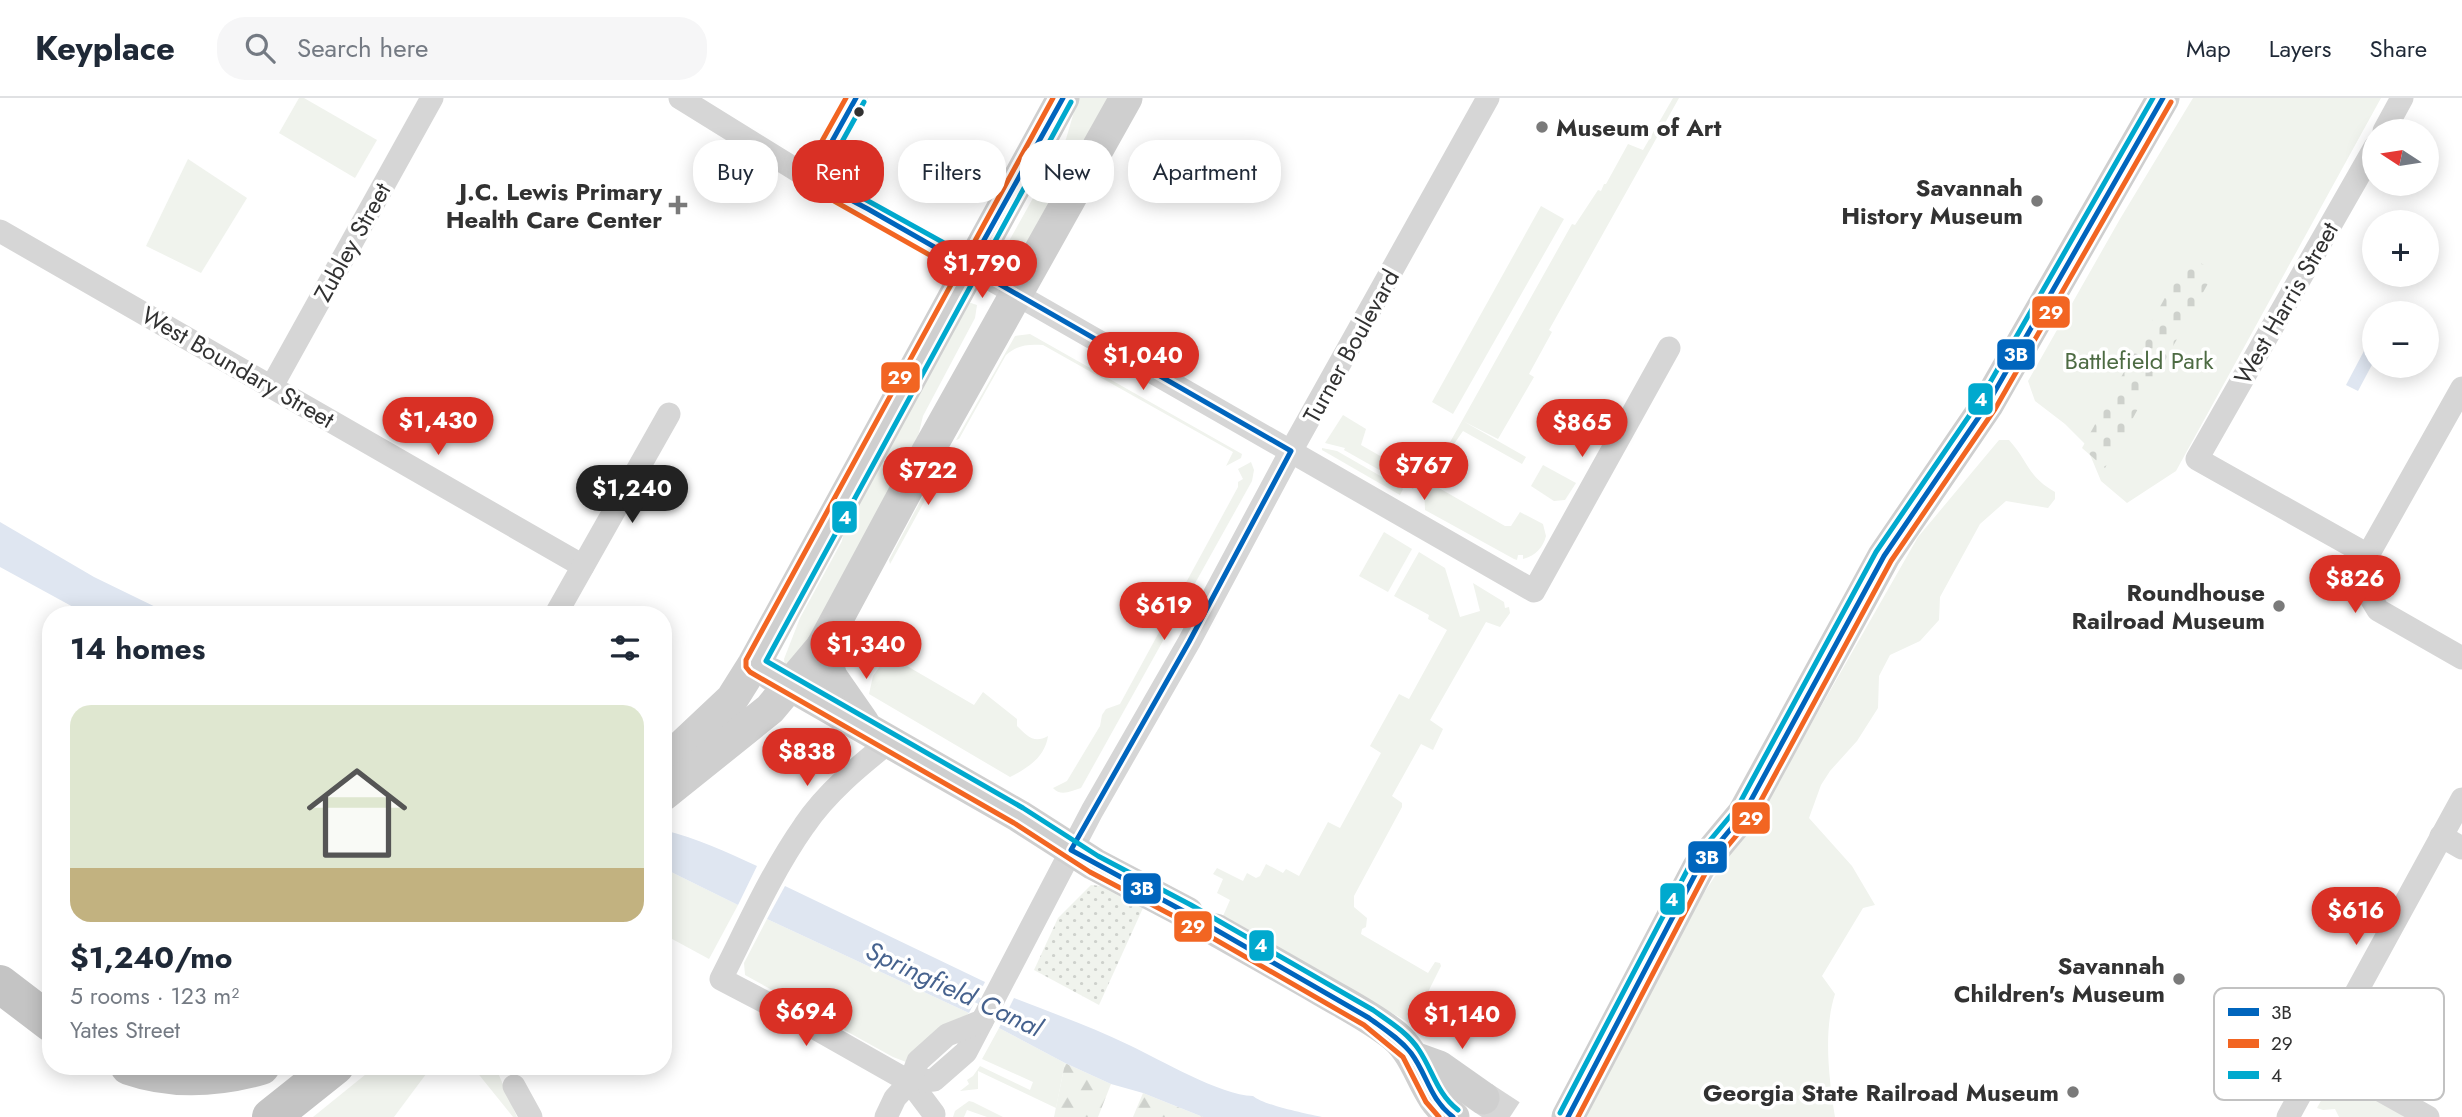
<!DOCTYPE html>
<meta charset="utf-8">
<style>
:root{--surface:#fff;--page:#f6f6f7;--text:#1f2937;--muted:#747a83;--line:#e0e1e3;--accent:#d93025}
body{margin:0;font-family:Jost,sans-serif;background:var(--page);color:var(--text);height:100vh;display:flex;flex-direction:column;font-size:26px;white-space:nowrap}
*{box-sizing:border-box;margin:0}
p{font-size:23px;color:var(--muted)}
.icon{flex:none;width:38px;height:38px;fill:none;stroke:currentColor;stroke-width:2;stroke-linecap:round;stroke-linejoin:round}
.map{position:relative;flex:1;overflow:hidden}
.side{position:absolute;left:42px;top:508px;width:630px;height:469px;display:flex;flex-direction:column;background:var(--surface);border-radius:28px;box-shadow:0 4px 18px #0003}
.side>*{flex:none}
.hud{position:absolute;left:693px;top:42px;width:665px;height:63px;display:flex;gap:14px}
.needle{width:46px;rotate:282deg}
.fabs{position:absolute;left:2362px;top:21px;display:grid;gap:14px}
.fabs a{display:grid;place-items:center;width:77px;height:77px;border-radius:50%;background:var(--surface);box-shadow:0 4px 18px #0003;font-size:35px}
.price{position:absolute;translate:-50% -60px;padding:0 16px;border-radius:24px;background:var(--accent);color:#fff;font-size:23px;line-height:46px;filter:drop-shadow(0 2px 4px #0008)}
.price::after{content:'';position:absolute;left:50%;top:42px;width:21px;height:16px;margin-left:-10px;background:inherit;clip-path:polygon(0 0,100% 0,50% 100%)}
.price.current{background:#222;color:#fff}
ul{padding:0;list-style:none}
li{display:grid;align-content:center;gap:14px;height:371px;padding:0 28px}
li span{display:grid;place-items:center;height:217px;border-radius:21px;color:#555}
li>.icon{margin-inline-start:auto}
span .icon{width:126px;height:126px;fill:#fffc;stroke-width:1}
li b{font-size:30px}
h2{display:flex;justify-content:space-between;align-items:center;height:84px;padding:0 28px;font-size:30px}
.tag{padding:0 24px;border-radius:28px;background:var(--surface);box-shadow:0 4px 18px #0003;font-size:24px;line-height:63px}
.tag.current{background:var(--accent);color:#fff}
header{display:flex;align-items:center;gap:42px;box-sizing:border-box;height:98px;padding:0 35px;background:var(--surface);border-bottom:2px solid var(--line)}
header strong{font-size:33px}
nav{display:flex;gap:38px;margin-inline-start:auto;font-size:24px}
.search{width:490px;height:63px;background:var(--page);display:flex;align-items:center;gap:18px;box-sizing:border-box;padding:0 24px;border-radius:28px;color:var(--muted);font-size:26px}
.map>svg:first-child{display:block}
.green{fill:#f0f3ed}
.forest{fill:url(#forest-firs)}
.cemetery{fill:url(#cemetery-stones)}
.garden{fill:url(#garden-dots)}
.water{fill:#dfe6f1}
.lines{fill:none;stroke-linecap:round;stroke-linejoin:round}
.stream{stroke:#dfe6f1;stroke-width:6}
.secondary-tunnel{stroke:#d6d6d6;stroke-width:33;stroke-dasharray:33 17;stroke-linecap:butt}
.street{stroke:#d6d6d6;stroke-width:23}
.secondary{stroke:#cfcfcf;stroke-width:33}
.highway{stroke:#c4c4c4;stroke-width:38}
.bus-1-casing{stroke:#fff;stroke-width:10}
.bus-2-casing{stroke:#fff;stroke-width:10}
.bus-3-casing{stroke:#fff;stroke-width:10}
.bus-1{stroke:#0065bd;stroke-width:5}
.bus-2{stroke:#f26522;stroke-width:5}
.bus-3{stroke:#00a9ce;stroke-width:5}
.bus-dot{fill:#323232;stroke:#fff;stroke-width:2.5}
.poi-dot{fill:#7a7a7a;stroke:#fff;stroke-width:2.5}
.labels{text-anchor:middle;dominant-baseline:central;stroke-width:7;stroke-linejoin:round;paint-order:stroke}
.poi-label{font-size:24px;font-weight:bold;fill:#323232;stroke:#fff;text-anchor:end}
.street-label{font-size:24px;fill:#323232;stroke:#fff}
.park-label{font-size:24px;fill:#4d6b43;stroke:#fff}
.water-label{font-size:26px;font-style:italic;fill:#46628e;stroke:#fff}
.key{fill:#fff;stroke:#c2c2c2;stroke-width:2}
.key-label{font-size:19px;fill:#323232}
.line-badge{stroke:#fff;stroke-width:2.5}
.badge-label{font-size:19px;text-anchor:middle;font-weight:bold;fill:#fff}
</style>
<header>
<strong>Keyplace</strong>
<div class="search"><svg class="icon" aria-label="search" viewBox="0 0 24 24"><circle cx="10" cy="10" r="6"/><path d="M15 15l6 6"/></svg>Search here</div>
<nav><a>Map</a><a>Layers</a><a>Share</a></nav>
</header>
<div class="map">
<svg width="2462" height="1019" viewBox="0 0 2462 1019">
<defs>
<pattern id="forest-firs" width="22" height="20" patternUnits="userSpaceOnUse" patternTransform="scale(1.75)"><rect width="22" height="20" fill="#f0f3ed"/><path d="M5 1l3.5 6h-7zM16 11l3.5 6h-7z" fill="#ced1cc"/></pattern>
<pattern id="cemetery-stones" width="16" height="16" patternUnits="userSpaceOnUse" patternTransform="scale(1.75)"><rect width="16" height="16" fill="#f0f3ed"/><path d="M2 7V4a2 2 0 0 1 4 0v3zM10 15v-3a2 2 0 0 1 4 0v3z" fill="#ced1cc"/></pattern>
<pattern id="garden-dots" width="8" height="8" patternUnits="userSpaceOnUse" patternTransform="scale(1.75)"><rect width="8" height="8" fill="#f0f3ed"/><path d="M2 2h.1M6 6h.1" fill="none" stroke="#ced1cc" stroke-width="1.8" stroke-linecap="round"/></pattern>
</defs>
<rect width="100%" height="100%" fill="#fff"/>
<!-- green -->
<g class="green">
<path d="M 299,0 L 304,0 L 377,42 L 355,80 L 279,35 Z"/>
<path d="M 1078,0 L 1113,0 L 1018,164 L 1006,156 L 1009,143 L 1066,41 Z"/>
<path d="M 1673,0 L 1679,0 L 1549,232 L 1552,234 L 1529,276 L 1534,279 L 1498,341 L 1463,323 L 1526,359 L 1522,366 L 1463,333 L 1454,346 L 1449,346 L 1572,126 L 1575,127 L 1598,92 L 1601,93 L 1604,86 L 1606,86 L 1628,46 L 1643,52 Z"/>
<path d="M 2193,0 L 2381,0 L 2176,373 L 2127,405 L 2101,383 L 2086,347 L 2065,326 L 2035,303 L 2028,283 L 2120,121 Z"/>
<path d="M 188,61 L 247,100 L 201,175 L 146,148 Z"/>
<path d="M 1541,108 L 1564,121 L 1453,316 L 1432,304 Z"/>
<path d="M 968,204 L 977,207 L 975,220 L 923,318 L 915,351 L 803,553 L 785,567 L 784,561 L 800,520 L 842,443 L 849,406 Z"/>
<path d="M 1030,236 L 1242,356 L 1241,360 L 1226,368 L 1233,354 L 1043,247 C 1027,246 1018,247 1006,257 L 959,341 L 956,342 L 1015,238 Z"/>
<path d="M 1343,317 L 1366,331 L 1361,347 L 1410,375 L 1416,375 L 1423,364 L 1427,363 L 1413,391 L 1344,352 L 1345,350 L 1325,345 Z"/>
<path d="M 1999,342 L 2009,342 C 2029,364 2027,378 2055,394 L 2055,401 L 2048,410 L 2006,403 L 1980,426 L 1940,499 L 1939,522 L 1920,543 L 1890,557 L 1879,578 L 1878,610 L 1857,643 L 1830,673 L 1821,687 L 1809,720 L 1852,768 L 1875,807 L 1863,810 L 1822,878 L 1835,896 C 1823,933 1829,981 1835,1019 L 1587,1019 L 1587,1009 L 1704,795 L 1727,760 L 1751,731 L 1918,439 Z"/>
<path d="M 1322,350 L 1337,353 L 1403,391 L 1400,397 L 1322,352 Z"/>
<path d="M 1251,364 L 1254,372 L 1252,383 L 1081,690 C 1071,693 1061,699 1053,690 L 1067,683 L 1100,628 L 1102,617 L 1106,611 L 1120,606 L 1238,389 L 1238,384 L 1243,381 L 1238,371 Z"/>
<path d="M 1543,367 L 1576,385 L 1565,402 L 1554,403 L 1531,388 Z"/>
<path d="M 939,368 L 947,371 L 953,376 L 940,375 L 890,466 L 889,462 Z"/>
<path d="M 1436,369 L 1439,373 L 1432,386 L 1505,428 L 1511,428 L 1520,414 L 1543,426 L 1546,438 C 1543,450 1535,458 1523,461 L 1523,457 L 1518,457 L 1517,462 L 1514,461 L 1425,412 L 1424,390 Z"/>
<path d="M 1384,434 L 1412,451 L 1388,494 L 1359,478 Z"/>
<path d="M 1419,454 L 1445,470 L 1460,519 L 1480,513 L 1473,485 L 1504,504 L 1505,510 L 1509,509 L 1510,515 L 1500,529 L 1486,524 L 1430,622 L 1443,631 L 1433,652 L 1421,646 L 1392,698 L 1402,705 L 1402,709 L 1354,798 L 1354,809 L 1367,820 L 1366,829 L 1362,831 L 1361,836 L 1428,875 L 1435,864 L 1440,865 L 1441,868 L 1429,892 L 1424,917 L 1423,921 L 1411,926 L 1223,818 L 1230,802 L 1217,795 L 1223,781 L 1213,776 L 1217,770 L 1243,783 L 1247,775 L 1256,780 L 1260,778 L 1266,766 L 1283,775 L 1286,771 L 1299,778 L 1328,724 L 1340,730 L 1381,655 L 1370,648 L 1399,596 L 1409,601 L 1447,532 L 1428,521 L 1429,517 L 1394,498 Z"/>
<path d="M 885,561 L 907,568 L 974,607 L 983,594 L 1017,621 L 1017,628 C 1027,638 1034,646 1048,638 C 1045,659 1028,670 1010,679 L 869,596 L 873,578 Z"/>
<path d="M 663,770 L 738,807 L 709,861 L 663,836 Z"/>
<path d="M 767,821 L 969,915 L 906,964 L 893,959 L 745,877 L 744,865 Z"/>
<path d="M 999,930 L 1065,965 L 1056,1010 L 978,973 L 978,991 L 960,993 L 969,986 L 967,982 L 973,978 L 980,968 L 1030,992 L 1033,984 L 982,961 Z"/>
<path d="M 376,968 L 432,968 L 394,1019 L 313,1019 Z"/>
<path d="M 472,968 L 495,968 L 517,1019 L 513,1019 Z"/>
<path d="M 2335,986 C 2356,985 2386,1008 2405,1019 L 2339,1019 L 2335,1011 L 2323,1012 L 2317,1010 L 2329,988 Z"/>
<path d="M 969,1003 L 973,1004 L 1003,1019 L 987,1019 L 967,1012 L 964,1019 L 953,1019 L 955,1013 Z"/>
</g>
<!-- forest -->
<g class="forest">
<path d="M 1065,965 L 1111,986 L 1098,1019 L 1054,1019 Z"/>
<path d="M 1143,995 L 1203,1019 L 1133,1019 Z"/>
</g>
<!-- cemetery -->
<path class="cemetery" d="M 2188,158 L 2215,173 L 2105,370 L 2082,350 Z"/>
<!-- garden -->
<path class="garden" d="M 1091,787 L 1112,789 L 1143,810 L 1099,907 L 1034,872 L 1058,820 Z"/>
<!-- water -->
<g class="water">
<path d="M 2365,251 L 2375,256 L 2375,261 L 2358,293 L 2346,287 Z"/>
<path d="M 0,424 L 94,479 L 170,516 L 86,516 L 0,469 Z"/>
<path d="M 663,732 C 697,740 726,754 757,768 L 738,807 L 663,770 Z"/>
<path d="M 785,788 L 985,884 L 969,915 L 767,821 Z"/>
<path d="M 1014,900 C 1052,915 1092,929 1129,947 C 1161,962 1220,997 1253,998 C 1263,1007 1307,1016 1322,1019 L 1203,1019 L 1143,995 L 1111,986 L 1065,965 L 999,930 Z"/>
</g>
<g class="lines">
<!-- stream -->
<path class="stream" d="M 969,898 L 1012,919"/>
<!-- secondary-tunnel -->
<path class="secondary-tunnel" d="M 1483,1000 L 1512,1019"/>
<!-- street -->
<g class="street">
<path d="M 680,0 L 811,81 L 868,111 L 1534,493 L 1669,250"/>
<path d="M 2384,33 L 2402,0"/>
<path d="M 811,81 L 856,0"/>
<path d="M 0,133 L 583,468"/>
<path d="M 272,288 L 432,0"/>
<path d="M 2462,290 L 2368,457 L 2361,484 L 2378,512 L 2462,560"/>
<path d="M 2368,457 L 2197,361 L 2375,49"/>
<path d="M 556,516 L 669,316"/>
<path d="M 889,644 C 858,669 826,695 804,728 C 771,775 747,830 721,881 L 813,929 L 910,984 L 934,1016"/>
<path d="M 2441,738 L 2462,750"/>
<path d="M 2321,959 L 2428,1019"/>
<path d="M 910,984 L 934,982 L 966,954 L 1092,713 L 1189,544 L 1291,353 L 1488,0"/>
<path d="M 514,988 L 531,1019"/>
<path d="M 886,1019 L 895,1000 L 910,984 L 918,963 L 947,937 L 982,923"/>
<path d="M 2288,1019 L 2462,701"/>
</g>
<!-- secondary -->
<g class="secondary">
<path d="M 822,549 L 831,579 L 863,625"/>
<path d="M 771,576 L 1019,718 L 1094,766 L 1187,815"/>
<path d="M 663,666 L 732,601 L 754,566 L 1063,0"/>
<path d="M 663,697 L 770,611 L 822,549 L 908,389 L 1126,0"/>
<path d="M 1216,832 C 1251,852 1287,872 1323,893 C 1347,907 1373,920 1395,938 C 1422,961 1423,999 1453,1019"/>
<path d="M 1414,960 L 1439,969 L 1483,1000"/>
<path d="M 1568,1019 L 1699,769 L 1744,715 L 1884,458 L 1987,307 L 2163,0"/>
</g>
<!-- highway -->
<g class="highway">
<path d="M 0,886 L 51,925"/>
<path d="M 129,968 C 172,983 218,980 261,968"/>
<path d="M 271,1019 L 335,968"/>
</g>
<!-- bus-1 casing -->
<g class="bus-1-casing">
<g id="bus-1">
<path d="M 856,0 L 811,81 L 868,111 L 1291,353 L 1189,544 L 1071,752 L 1187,815 L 1369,920 C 1384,931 1400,941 1411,955 C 1428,978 1429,1000 1453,1019"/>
<path d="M 969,169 L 1063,0"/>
<path d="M 1568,1019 L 1699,769 L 1744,715 L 1884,458 L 1987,307 L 2163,0"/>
</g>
</g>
<!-- bus-2 casing -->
<g class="bus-2-casing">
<g id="bus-2">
<path d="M 846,0 L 803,77 L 804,86 L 965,177"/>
<path d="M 1053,0 L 746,562 L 746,569 L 750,574 L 1014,725 L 1090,774 L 1183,823 L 1364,927 L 1403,959 L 1426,1004 L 1439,1019"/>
<path d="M 1578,1019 L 1706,774 L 1752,719 L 1891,463 L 1995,311 L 2171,4"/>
</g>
</g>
<!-- bus-3 casing -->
<g class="bus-3-casing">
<g id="bus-3">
<path d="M 864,4 L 823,78 L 973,161"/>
<path d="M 1071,4 L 766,563 L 1023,710 L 1098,758 L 1191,807 L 1373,912 C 1390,924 1408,935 1419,952 C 1433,973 1437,996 1458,1012"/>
<path d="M 1560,1015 L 1691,765 L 1737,710 L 1876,454 L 1980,302 L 2153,0"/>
</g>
</g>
<!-- bus-1 -->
<use href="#bus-1" class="bus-1"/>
<!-- bus-2 -->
<use href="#bus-2" class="bus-2"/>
<!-- bus-3 -->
<use href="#bus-3" class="bus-3"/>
</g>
<!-- markers -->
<circle class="bus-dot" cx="859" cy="14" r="6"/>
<g class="poi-dot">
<circle cx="1542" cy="29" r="7"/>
<circle cx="2037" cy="103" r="7"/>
<path d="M674.5 96.5h7v7h7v7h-7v7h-7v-7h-7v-7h7z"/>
<circle cx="2279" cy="508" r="7"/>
<circle cx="2179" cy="881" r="7"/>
<circle cx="2073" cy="994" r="7"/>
</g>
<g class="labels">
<!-- poi labels -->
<g class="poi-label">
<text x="1556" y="29" text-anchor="start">Museum of Art</text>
<text x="2023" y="89">Savannah<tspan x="2023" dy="28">History Museum</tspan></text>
<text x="662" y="93">J.C. Lewis Primary<tspan x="662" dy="28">Health Care Center</tspan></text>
<text x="2265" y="494">Roundhouse<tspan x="2265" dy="28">Railroad Museum</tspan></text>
<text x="2165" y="867">Savannah<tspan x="2165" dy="28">Children's Museum</tspan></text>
<text x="2059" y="994">Georgia State Railroad Museum</text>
</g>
<!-- street labels -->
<g class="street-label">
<text transform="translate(352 144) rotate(-61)">Zubley Street</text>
<text transform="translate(2286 205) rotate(-60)">West Harris Street</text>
<text transform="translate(1351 248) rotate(-61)">Turner Boulevard</text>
<text transform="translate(238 269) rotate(30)">West Boundary Street</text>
</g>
<!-- park labels -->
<g class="park-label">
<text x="2139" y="262">Battlefield Park</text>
</g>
<!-- water labels -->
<g class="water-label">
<text transform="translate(954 891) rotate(25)">Springfield Canal</text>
</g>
</g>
<!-- legend -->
<rect x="2214" y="890" width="230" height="112" rx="10" class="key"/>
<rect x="2228" y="910" width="31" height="8" fill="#0065bd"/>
<rect x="2228" y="941" width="31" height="9" fill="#f26522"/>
<rect x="2228" y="973" width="31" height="8" fill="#00a9ce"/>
<g class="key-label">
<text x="2271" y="921">3B</text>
<text x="2271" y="952">29</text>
<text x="2271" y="984">4</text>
</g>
<g class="line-badge">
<rect x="2031" y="197" width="40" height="34" rx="7" fill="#f26522"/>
<rect x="1996" y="240" width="40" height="33" rx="7" fill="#0065bd"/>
<rect x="880" y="263" width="41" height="33" rx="7" fill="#f26522"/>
<rect x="1967" y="284" width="27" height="34" rx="7" fill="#00a9ce"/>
<rect x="831" y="402" width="27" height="34" rx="7" fill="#00a9ce"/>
<rect x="1731" y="703" width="40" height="34" rx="7" fill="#f26522"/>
<rect x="1687" y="742" width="41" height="34" rx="7" fill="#0065bd"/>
<rect x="1122" y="774" width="40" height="33" rx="7" fill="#0065bd"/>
<rect x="1659" y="784" width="27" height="34" rx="7" fill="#00a9ce"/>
<rect x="1173" y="812" width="40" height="33" rx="7" fill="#f26522"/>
<rect x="1248" y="831" width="27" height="33" rx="7" fill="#00a9ce"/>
</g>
<g class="badge-label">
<text x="2051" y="221">29</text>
<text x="2016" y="263">3B</text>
<text x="900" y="286">29</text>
<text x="1981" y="308">4</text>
<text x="845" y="426">4</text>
<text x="1751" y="727">29</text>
<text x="1707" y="766">3B</text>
<text x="1142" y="797">3B</text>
<text x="1672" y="808">4</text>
<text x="1193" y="835">29</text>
<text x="1261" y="854">4</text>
</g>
</svg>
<div class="fabs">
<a><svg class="needle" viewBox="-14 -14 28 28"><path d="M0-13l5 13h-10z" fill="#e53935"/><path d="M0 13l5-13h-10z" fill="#747a83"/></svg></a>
<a>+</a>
<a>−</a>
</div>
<b class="price" style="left:982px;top:202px">$1,790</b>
<b class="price" style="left:1143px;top:294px">$1,040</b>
<b class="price" style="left:438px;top:359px">$1,430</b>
<b class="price" style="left:1582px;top:361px">$865</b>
<b class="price" style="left:1424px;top:404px">$767</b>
<b class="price" style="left:928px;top:409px">$722</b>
<b class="price current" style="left:632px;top:427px">$1,240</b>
<b class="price" style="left:2355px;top:517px">$826</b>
<b class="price" style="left:1164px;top:544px">$619</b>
<b class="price" style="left:866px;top:583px">$1,340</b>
<b class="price" style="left:807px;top:690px">$838</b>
<b class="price" style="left:2356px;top:849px">$616</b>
<b class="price" style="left:806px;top:950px">$694</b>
<b class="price" style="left:1462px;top:953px">$1,140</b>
<div class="hud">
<a class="tag">Buy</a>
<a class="tag current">Rent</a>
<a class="tag">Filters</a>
<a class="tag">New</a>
<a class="tag">Apartment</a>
</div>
<section class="side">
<h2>14 homes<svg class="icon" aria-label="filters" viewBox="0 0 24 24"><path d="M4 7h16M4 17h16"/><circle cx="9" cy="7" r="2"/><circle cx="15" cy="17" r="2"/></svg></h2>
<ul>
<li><span style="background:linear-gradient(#dfe7d0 75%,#c2b280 0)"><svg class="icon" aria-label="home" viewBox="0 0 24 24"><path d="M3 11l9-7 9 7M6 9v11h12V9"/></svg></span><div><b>$1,240/mo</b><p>5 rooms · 123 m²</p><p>Yates Street</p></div></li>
</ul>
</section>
</div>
